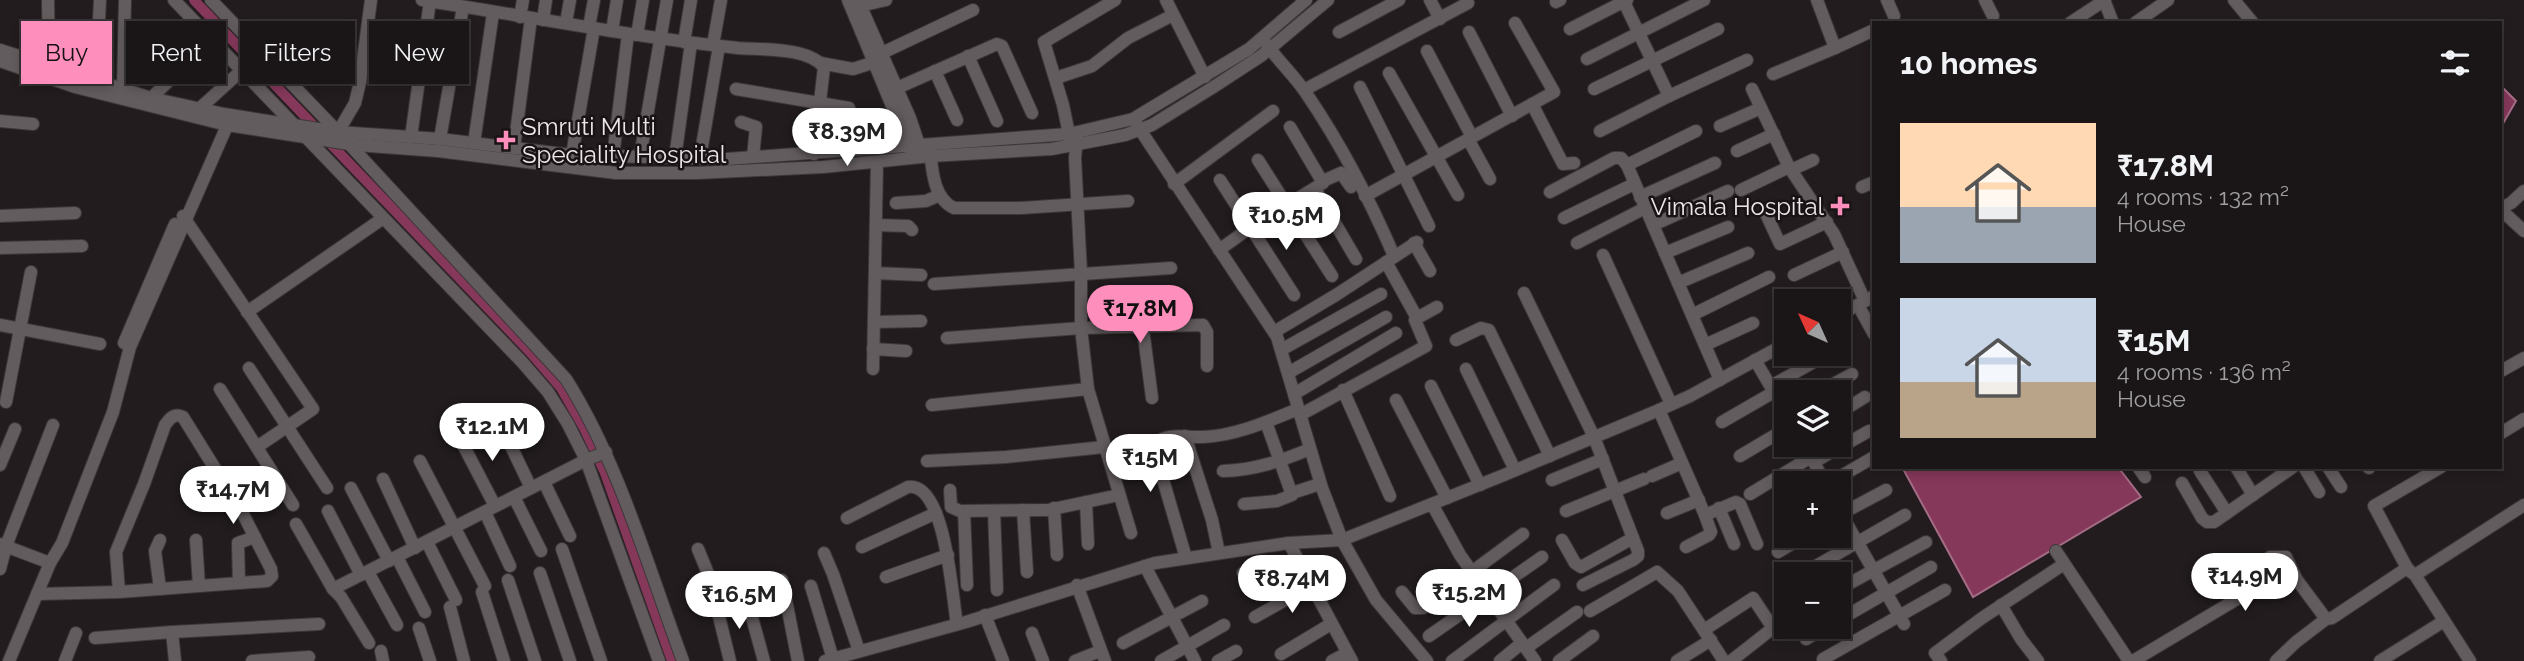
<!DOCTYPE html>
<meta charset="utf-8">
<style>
:root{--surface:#1a1516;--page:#231e1f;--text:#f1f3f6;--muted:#9f9fa1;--line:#383435;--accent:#fe8ebc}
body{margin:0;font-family:Raleway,sans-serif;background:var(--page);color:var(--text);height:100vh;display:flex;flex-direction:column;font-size:26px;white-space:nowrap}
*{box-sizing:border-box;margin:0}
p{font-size:23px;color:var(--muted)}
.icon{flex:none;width:38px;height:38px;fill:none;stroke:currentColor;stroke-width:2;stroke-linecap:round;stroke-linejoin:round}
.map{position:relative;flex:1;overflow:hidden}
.side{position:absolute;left:1872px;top:21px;width:630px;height:448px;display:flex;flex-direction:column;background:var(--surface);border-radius:0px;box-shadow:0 4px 10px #0003,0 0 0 2px var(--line)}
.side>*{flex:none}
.top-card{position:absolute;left:21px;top:21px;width:665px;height:63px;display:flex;gap:14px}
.needle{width:46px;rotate:315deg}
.fabs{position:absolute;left:1774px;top:289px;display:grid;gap:14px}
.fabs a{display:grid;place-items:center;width:77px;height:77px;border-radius:0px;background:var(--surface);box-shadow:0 4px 10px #0003,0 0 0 2px var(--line);font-size:35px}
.price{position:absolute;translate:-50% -60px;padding:0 16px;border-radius:24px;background:#fff;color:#222;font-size:23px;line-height:46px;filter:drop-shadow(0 2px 4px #0008)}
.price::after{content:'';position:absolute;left:50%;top:42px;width:21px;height:16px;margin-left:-10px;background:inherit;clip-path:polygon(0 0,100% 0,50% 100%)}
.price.active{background:var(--accent);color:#111}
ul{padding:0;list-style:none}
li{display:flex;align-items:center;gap:21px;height:175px;padding:0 28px}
li span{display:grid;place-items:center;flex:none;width:196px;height:140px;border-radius:0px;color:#555}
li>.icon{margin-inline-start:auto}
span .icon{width:84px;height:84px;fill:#fffc;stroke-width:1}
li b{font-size:30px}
h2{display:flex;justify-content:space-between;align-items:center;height:84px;padding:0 28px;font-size:30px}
.pill{padding:0 24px;border-radius:0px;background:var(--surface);box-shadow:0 4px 10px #0003,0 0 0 2px var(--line);font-size:24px;line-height:63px}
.pill.active{background:var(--accent);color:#111}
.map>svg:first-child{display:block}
.water{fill:#85385a;stroke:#a46c85;stroke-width:2}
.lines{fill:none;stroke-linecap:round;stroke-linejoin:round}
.canal{stroke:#85385a;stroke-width:10}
.minor-casing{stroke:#3d3839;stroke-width:14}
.minor{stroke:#635c5e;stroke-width:12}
.poi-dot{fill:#fe8ebc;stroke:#191315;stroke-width:2.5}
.labels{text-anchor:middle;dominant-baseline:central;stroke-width:5;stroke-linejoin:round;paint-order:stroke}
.poi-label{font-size:24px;fill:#ebe6e8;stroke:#191315;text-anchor:start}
</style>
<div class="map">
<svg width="2524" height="661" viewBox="0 0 2524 661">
<rect width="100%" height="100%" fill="#221c1e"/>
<!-- water -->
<g class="water">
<path d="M 2501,86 L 2516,101 L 2501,127 Z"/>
<path d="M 1902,467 L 2118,467 L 2141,497 L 1973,597 Z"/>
</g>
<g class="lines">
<!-- canal -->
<g class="canal">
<path d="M 194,0 L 317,129"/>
<path d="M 327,140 L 530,352 L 561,388 L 584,428 L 605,473 L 672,661"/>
</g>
<!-- minor casing -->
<g class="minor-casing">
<g id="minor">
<path d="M 48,0 L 49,67"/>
<path d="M 174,0 L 522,362 L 548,392 L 568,424 L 586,460 L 659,661"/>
<path d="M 211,0 L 338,132 L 566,379 C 619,463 648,567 683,661"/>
<path d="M 422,0 C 527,16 632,37 738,48 C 763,50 807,47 824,67 L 814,154"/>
<path d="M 848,0 L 912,154"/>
<path d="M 858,0 L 910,118 L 921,151"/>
<path d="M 1166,0 L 1205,77"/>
<path d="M 1430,0 L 1440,19"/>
<path d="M 1623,0 L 1669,96"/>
<path d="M 1887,0 L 1894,16"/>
<path d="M 1985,0 L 1993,16"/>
<path d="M 2104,0 L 2113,23"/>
<path d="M 2234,0 L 2253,23"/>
<path d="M 1556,2 L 1560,0"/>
<path d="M 860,6 L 886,0"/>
<path d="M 520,17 L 523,0"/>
<path d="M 543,20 L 546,0"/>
<path d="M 566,23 L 570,0"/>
<path d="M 2070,23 L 2105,0"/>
<path d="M 2135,23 L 2168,0"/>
<path d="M 589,27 L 594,0"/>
<path d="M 1570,29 L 1627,0"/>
<path d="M 612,31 L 617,0"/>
<path d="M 1339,32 L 1399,0"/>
<path d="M 1469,32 L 1512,116"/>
<path d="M 637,35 L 643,0"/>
<path d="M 684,42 L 691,0"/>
<path d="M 1265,42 C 1277,60 1294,75 1306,93 C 1340,143 1370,200 1394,256"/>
<path d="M 713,45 L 721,0"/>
<path d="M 1835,48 L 1874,30"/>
<path d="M 0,50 L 151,98 L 224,114 L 338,132 L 440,139 L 572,155 L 727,159 L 1069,134 L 1133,119 L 1249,49 L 1306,0"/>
<path d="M 1427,51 L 1472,137"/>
<path d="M 882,53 L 973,10"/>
<path d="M 968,56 L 997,121"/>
<path d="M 1587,59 L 1704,0"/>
<path d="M 0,61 L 75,87 L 227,125 L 356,145 L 438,151 L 616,173 L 697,173 L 823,167 L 931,156 L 1052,149 L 1125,135 L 1152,125 L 1215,86 L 1261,56 L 1328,0"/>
<path d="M 820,63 L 853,69 L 875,62"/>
<path d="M 935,71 L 957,120"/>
<path d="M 1389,73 L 1458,195"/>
<path d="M 1773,74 L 1835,48 L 1817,0"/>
<path d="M 1056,78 L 1092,66 L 1128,38 L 1173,15"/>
<path d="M 96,81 L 100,0"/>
<path d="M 1360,87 L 1429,226"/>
<path d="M 897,88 L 997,44 L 1002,46 L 1032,113"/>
<path d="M 123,89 L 125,0"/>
<path d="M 736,89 L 849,108"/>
<path d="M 1594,89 L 1718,29"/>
<path d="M 1752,89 L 1789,167 L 1834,234 L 1865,301"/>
<path d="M 1304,90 L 1468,3"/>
<path d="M 151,98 L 212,40"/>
<path d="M 1532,104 L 1563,164 L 1574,163"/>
<path d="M 199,109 L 241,71"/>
<path d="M 0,121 L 33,124"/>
<path d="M 741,122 L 756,127 L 753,157"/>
<path d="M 1137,125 L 1277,337 L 1322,488 L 1342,540 L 1376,600 L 1427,661"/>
<path d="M 1720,126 L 1761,108"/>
<path d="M 1600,131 L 1669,96 L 1747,60"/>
<path d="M 1696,131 L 1627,165 L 1720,380"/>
<path d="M 338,132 L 355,103 L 360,82 L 371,0"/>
<path d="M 1069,134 L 1063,105 L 1044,42 L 1115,0"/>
<path d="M 411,137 L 430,1"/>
<path d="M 1077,138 L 1075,158 L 1081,273 L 1081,328 L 1088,389 L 1131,533"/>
<path d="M 440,139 L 463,7"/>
<path d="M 1468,139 L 1490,179"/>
<path d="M 474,143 L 493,13"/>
<path d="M 514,148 L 531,18"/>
<path d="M 930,149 C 932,169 933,198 954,208 L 1021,208 L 1128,201"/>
<path d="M 1737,151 L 1774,134"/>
<path d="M 572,155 L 594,28"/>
<path d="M 613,157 L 628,34"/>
<path d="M 640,157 L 667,0"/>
<path d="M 675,158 L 691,43"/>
<path d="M 700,158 L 719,46"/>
<path d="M 1258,160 L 1332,276"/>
<path d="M 1791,170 L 1813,160"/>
<path d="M 1220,180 L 1294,295"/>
<path d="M 1323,181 L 1341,173 L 1351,187"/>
<path d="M 1174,184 L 1273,111"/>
<path d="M 1862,187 L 1874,182"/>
<path d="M 1315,189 L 1356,259"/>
<path d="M 1741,190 L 1789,167"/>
<path d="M 1550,192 L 1614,158 L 1621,158 L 1627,165"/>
<path d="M 1365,196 L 1554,92 L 1515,23"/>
<path d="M 1640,197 L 1715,163"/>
<path d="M 896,203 L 926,201 L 940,195"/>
<path d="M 2501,208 L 2511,203 L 2524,191"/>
<path d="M 2501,210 L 2524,231"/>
<path d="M 0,216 L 75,213"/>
<path d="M 183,216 L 313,409 L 257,447"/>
<path d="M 1767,216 L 1780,244 L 1827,222"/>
<path d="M 1564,218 L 1634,184"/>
<path d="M 876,225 L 908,226 L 912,230"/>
<path d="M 1653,225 L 1728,191"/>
<path d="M 1414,243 L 1430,271"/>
<path d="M 1577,243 L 1645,208"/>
<path d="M 0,248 L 82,246"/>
<path d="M 1219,250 L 1251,227 L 1323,183 L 1290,127"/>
<path d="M 1665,253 L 1728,227"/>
<path d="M 1603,255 L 1671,404"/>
<path d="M 875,273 L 921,275"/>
<path d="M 1794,275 L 1843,252"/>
<path d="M 1678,283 L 1748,253"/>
<path d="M 934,284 L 1171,268"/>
<path d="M 1524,293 L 1594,437 L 1638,551 L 1638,556 L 1633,560 L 1583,585"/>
<path d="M 1858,305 L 1874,334"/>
<path d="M 247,312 L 382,219"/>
<path d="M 1692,315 L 1769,277"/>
<path d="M 1839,315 L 1874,296"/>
<path d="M 1417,318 L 1437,307"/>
<path d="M 874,322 L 921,321"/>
<path d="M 0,325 L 100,344"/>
<path d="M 1143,329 L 1152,398"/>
<path d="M 1274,332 L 1336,295 L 1417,242"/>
<path d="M 947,338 L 1081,328 L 1203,325 L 1207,332 L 1207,366"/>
<path d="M 1456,340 L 1481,328 L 1489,330 L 1550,456"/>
<path d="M 124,343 L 175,224"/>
<path d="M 1705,345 L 1753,323"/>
<path d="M 873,349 L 906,351"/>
<path d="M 1281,350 L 1381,294"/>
<path d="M 1755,360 L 1787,414"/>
<path d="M 249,368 L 327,488"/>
<path d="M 873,369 L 877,162"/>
<path d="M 1466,369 L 1515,470"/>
<path d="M 2501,371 L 2524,358"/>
<path d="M 1288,373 L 1386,317"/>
<path d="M 1431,386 L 1480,485"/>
<path d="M 1771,386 L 1828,354"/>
<path d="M 220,389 L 293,505"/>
<path d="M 1343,390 L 1390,496"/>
<path d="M 1819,392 L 1852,374"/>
<path d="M 1294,394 L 1396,333"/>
<path d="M 1396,400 L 1447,498"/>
<path d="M 6,402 L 31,272"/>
<path d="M 932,405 L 1088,389"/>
<path d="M 1659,410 L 1705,515 L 1736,502 L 1740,504 L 1757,544"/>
<path d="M 1839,413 L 1865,397"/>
<path d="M 1300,415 L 1426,346 L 1415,320 L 1417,318 L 1386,262"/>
<path d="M 497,417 L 531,488"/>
<path d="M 1722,422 L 1774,392"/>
<path d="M 2501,433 L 2524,419"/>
<path d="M 458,435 L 495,506"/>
<path d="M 1185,436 L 1212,520 L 1219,553"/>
<path d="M 1804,444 L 1825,483"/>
<path d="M 1740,456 L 1787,428"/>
<path d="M 420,461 L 485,586"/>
<path d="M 927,461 L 1006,457 L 1104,447"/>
<path d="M 1814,462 L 1869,431"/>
<path d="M 0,465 L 15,429"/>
<path d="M 2138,467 L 2145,477"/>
<path d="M 2236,467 L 2253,495"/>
<path d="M 2304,467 L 2319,492"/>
<path d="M 2328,467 L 2341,487"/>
<path d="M 2368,467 L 2369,468"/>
<path d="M 1223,471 C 1255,470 1281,461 1310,449"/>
<path d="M 2200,471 L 2227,513"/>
<path d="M 1652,476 L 1682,463"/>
<path d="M 383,479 L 415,548"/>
<path d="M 1552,480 L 1603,459"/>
<path d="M 544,482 L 570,536"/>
<path d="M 1829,483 L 1874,457"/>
<path d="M 2182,483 L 2202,518 L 2207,522 L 2214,522 L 2293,467"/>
<path d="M 351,488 L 389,561"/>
<path d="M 950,490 L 951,507 L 960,511 L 1048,510 L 1119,495"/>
<path d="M 1292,493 L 1320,484"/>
<path d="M 1750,494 L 1811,457"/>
<path d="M 514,497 L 541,551"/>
<path d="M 1086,502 L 1088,544"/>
<path d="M 1244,504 L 1277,501 L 1292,495 L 1266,422"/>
<path d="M 1432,504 L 1460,555 L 1535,661"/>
<path d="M 1054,508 L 1057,555"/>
<path d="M 1719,508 L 1734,544"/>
<path d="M 1023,510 L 1027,572"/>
<path d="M 1839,510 L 1904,624"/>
<path d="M 328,511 L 361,575"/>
<path d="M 964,511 L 967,585"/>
<path d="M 994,511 L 997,590"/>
<path d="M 1566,511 L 1644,479"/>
<path d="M 485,512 L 510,566"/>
<path d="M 1667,513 L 1699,500"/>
<path d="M 1839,515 L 1886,490"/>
<path d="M 847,518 L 908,487 C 946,482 952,598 957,624"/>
<path d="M 1779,520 L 1787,515"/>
<path d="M 296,524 L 333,589 L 341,597 L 369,643"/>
<path d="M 196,540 L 199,586"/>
<path d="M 1562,540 L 1575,563 L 1581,567 L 1633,538"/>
<path d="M 427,542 L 456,600"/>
<path d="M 1289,543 L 1352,661"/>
<path d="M 0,544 L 50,563"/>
<path d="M 862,547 L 936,513"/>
<path d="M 1686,547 L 1709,535 L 1711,532 L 1705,515"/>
<path d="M 562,549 L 601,661"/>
<path d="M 698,549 L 709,576 L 730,661"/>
<path d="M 2056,551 L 2129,661"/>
<path d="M 1778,552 L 1805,536"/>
<path d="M 824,553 L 833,574 L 859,651"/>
<path d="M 397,557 L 425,612"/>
<path d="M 1186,558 L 1155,452 L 1155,443 C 1169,432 1187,438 1203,437 C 1235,436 1269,421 1298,409"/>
<path d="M 1145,566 L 1195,661"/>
<path d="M 0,569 L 6,546 L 53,425"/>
<path d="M 368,572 L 397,625"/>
<path d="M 540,573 L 570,661"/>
<path d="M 1243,573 L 1303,566"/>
<path d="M 2412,573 L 2407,568 L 2374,506 L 2441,467"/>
<path d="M 1802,574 L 1905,515"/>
<path d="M 886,577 L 948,555"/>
<path d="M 508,580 L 535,661"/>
<path d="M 782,580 L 798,661"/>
<path d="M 239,583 L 238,543 L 255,537"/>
<path d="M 1077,585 L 1105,661"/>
<path d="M 1783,585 L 1787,583"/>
<path d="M 811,586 L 833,659"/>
<path d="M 160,589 L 155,551 L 160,540"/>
<path d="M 333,589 L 586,460 L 606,452"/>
<path d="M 1839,589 L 1926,542"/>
<path d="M 482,592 L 504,661"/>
<path d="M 745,592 L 764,661"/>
<path d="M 1402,592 L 1415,608 L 1423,608 L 1523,534"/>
<path d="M 37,594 L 119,592 L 267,581 L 272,576 L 271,569 L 242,512 L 183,417 C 174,413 170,418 165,425 L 144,484 L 116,552 L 119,592"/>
<path d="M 2001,605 L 2021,639 L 2038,661"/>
<path d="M 450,607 L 464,661"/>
<path d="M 1590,611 L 1657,572 L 1678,591 L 1724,661"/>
<path d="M 985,615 L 1003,661"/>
<path d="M 1255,617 L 1312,585"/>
<path d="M 1839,620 L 1931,567"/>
<path d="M 419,628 L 430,661"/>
<path d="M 1704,630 L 1753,598 L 1773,628 L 1731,661"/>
<path d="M 1032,633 L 1043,661"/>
<path d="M 1429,636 L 1542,557"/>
<path d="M 95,638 L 172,632"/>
<path d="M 1806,639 L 1828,626"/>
<path d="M 1123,643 L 1202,601"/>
<path d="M 1526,648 L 1577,612"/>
<path d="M 381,651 L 383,661"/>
<path d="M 1281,654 L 1331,624"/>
<path d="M 1823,659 L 1945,590"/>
<path d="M 9,661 L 50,563 L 62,543 L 113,412 L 130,347 L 230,119"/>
<path d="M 65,661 L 76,633"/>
<path d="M 175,661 L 172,632 L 319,624"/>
<path d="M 252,661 L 309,657"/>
<path d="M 825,661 L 966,622 L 1155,563 L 1289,543 L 1342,540 L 1504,475 L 1659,410 L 1690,396 L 1787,343"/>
<path d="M 1075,661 L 1100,651"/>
<path d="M 1161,661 L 1224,625"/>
<path d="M 1218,661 L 1236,651"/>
<path d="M 1332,661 L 1347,653"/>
<path d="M 1452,661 L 1554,585"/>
<path d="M 1500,661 L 1522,643"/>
<path d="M 1559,661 L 1593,636"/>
<path d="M 1677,661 L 1711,640"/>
<path d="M 1941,661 L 1935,653 L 1982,618 L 2064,564"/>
<path d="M 2133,661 L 2237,599 L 2241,579 L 2270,557 L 2286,557 L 2297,580 L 2326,619"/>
<path d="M 2276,661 L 2296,642 L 2326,619 L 2332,618 L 2407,568"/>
<path d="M 2380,661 L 2444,621"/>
<path d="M 2470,661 L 2415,575 L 2524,505"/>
</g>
</g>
<!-- minor -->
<use href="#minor" class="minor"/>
</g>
<!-- markers -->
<g class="poi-dot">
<path d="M502.5 129.5h7v7h7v7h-7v7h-7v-7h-7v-7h7z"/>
<path d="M1836.5 195.5h7v7h7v7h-7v7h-7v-7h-7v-7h7z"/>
</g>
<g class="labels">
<!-- poi labels -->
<g class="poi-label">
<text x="522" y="126">Smruti Multi<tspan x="522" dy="28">Speciality Hospital</tspan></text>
<text x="1824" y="206" text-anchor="end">Vimala Hospital</text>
</g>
</g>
</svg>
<div class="fabs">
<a><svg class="needle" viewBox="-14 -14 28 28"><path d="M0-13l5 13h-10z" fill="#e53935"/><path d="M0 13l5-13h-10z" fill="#9f9fa1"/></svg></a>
<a><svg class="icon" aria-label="layers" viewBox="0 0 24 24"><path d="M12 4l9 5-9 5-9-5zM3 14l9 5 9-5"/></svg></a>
<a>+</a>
<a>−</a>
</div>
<b class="price" style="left:847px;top:168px">₹8.39M</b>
<b class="price" style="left:1286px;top:252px">₹10.5M</b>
<b class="price active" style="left:1140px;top:345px">₹17.8M</b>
<b class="price" style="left:492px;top:463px">₹12.1M</b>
<b class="price" style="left:1150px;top:494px">₹15M</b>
<b class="price" style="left:233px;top:526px">₹14.7M</b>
<b class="price" style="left:2245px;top:613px">₹14.9M</b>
<b class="price" style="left:1292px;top:615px">₹8.74M</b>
<b class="price" style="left:1469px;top:629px">₹15.2M</b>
<b class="price" style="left:739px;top:631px">₹16.5M</b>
<div class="top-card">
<a class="pill active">Buy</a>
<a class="pill">Rent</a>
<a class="pill">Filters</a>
<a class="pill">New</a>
</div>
<section class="side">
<h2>10 homes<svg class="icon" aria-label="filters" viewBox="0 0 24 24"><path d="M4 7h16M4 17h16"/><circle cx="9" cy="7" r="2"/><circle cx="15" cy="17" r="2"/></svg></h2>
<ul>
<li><span style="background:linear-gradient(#ffd9b3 60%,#9aa5b1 0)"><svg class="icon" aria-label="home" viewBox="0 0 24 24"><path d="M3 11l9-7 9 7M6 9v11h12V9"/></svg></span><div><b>₹17.8M</b><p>4 rooms · 132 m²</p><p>House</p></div></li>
<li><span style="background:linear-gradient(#c9d6e8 60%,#b9a48a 0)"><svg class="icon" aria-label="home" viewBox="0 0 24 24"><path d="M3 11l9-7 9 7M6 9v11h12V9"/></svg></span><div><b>₹15M</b><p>4 rooms · 136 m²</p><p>House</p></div></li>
</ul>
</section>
</div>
